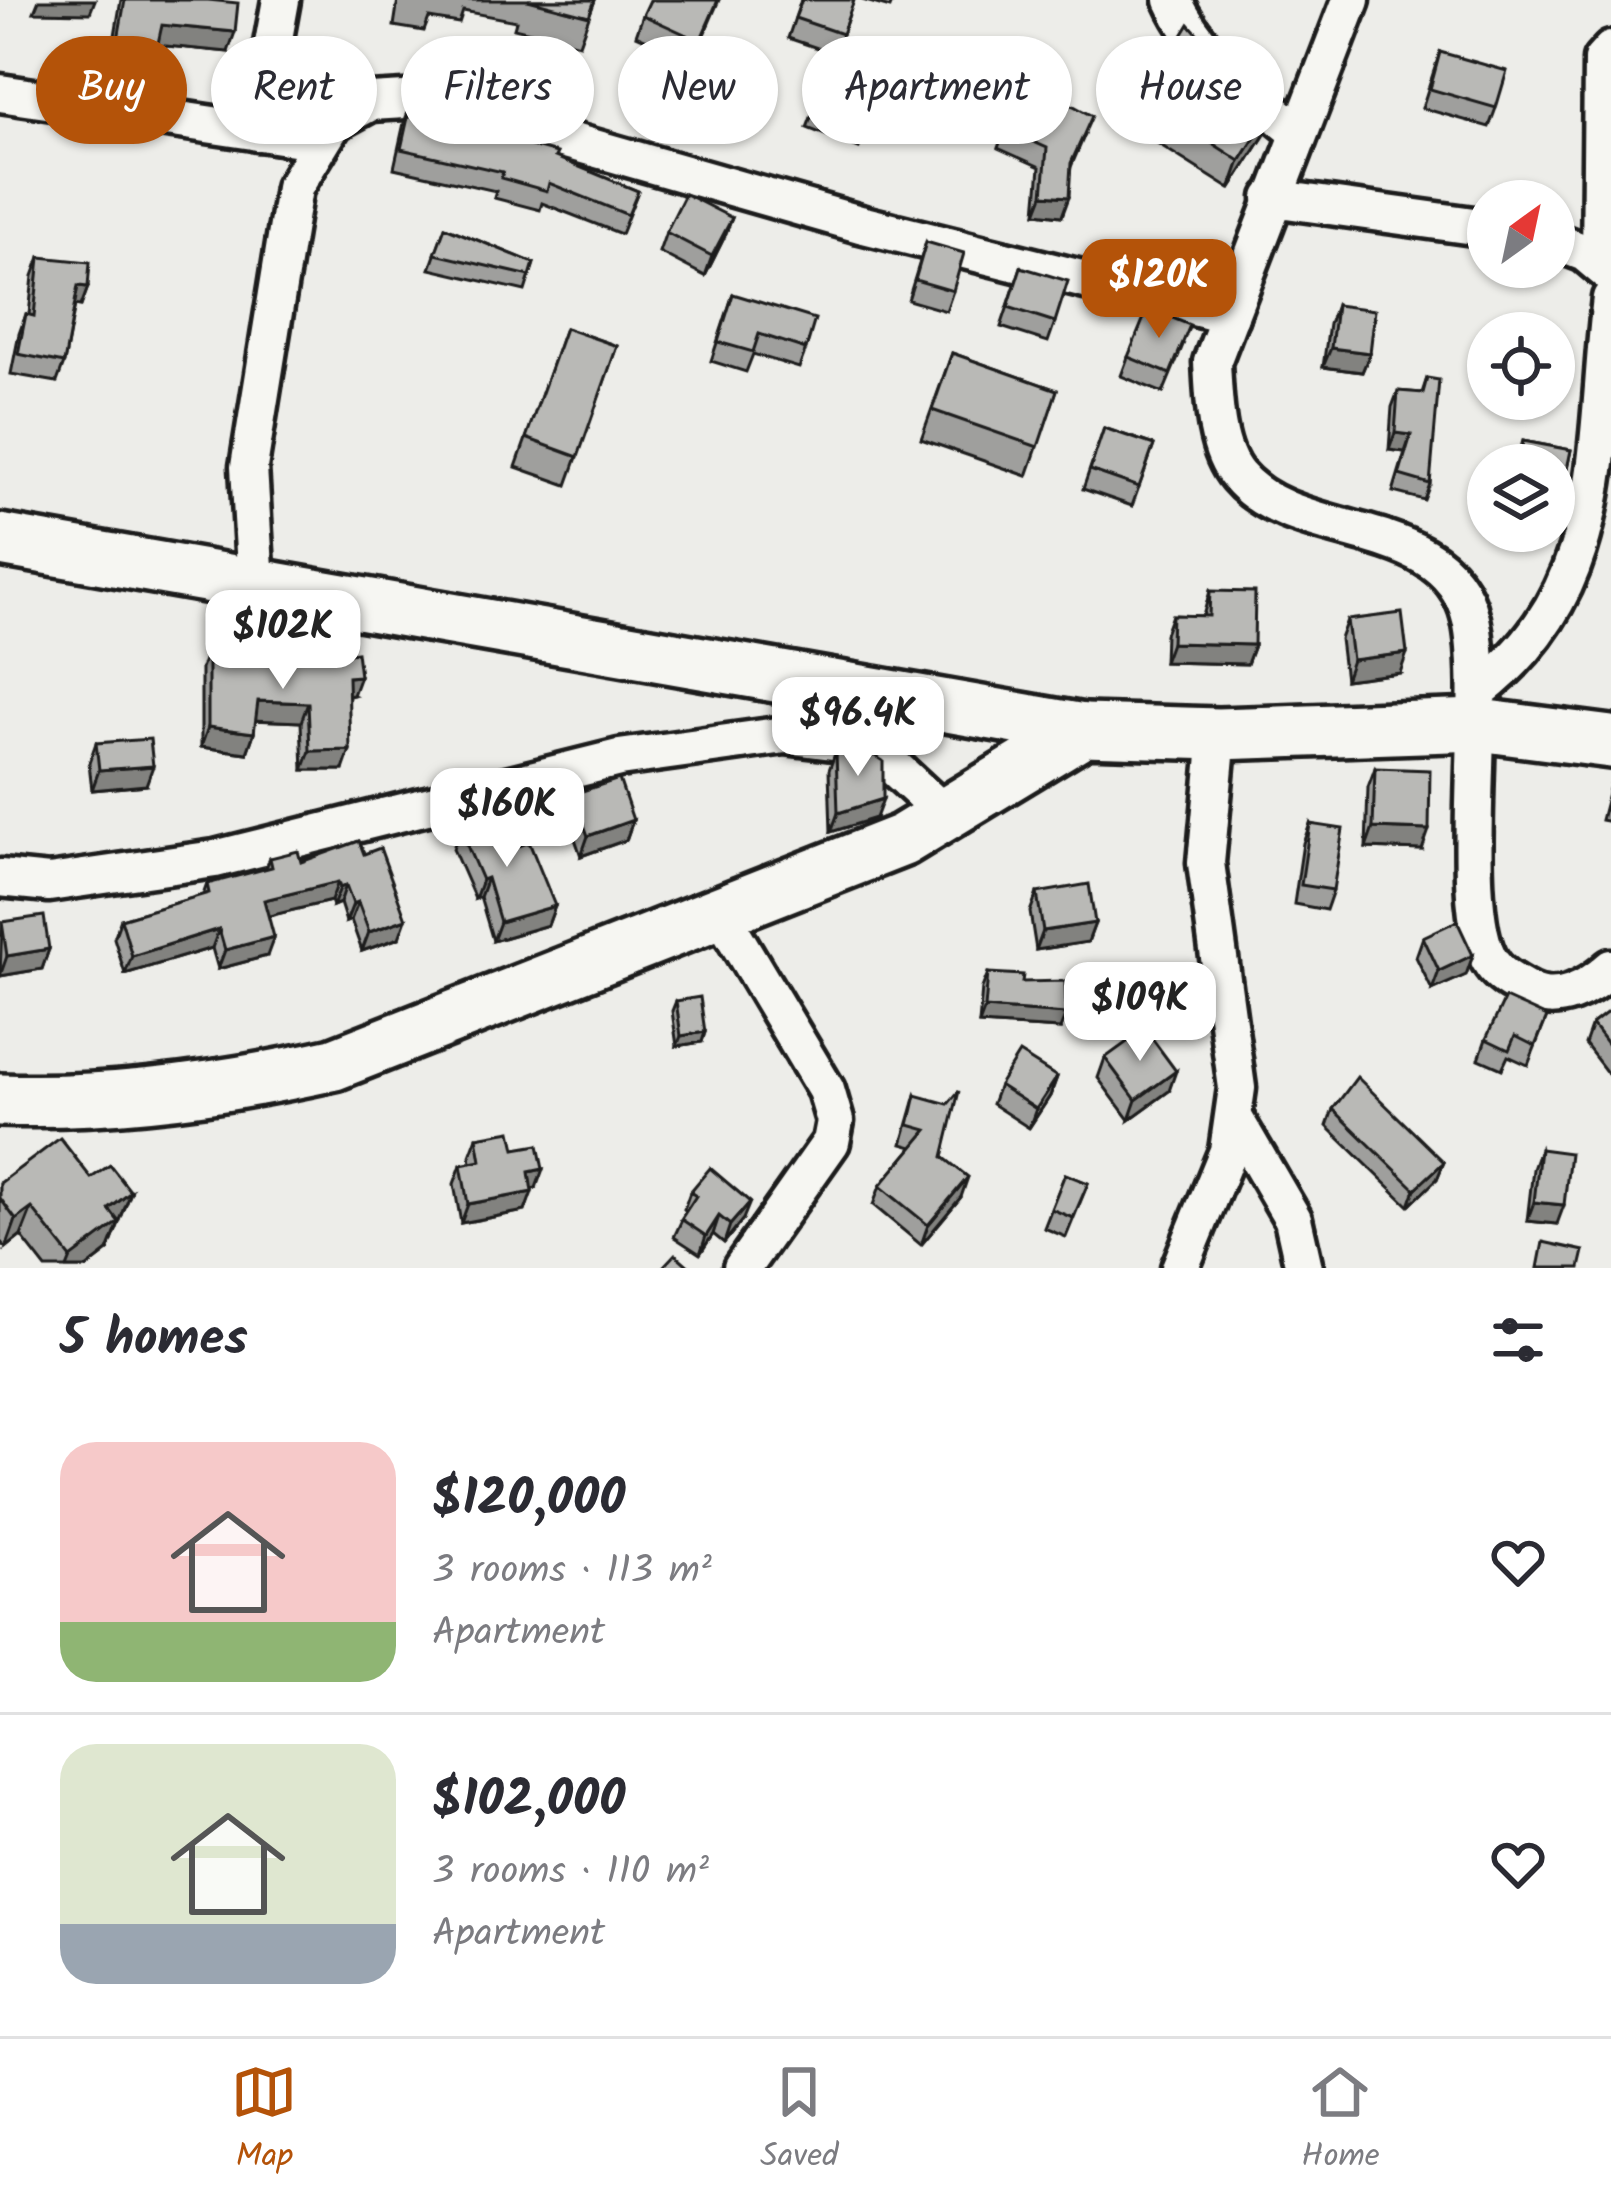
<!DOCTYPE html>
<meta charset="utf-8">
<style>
:root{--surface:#fff;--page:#f7f7f7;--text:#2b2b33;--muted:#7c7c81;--line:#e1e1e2;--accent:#b45309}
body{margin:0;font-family:Kalam,sans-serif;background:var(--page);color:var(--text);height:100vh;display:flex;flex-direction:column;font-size:45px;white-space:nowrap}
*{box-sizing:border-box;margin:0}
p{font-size:39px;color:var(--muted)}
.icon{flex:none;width:66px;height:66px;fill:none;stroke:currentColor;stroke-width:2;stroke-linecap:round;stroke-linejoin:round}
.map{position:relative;height:1268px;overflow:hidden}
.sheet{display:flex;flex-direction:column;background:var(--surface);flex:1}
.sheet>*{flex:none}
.top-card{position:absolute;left:36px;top:36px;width:1539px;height:108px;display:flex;gap:24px}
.needle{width:78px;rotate:33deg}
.tools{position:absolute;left:1467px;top:180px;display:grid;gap:24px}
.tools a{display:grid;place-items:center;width:108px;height:108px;border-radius:50%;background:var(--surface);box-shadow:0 3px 9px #0004;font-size:60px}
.price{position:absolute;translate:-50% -102px;padding:0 27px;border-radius:24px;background:#fff;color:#222;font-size:39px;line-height:78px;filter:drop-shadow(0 3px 6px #0008)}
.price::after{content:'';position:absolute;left:50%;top:72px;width:36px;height:27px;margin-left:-18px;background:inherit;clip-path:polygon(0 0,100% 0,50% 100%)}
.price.current{background:var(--accent);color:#fff}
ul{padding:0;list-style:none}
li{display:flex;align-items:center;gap:36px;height:300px;padding:0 60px}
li+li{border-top:3px solid var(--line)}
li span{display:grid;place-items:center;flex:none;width:336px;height:240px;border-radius:36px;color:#555}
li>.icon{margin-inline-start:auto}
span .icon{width:144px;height:144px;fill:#fffc;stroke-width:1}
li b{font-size:51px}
h2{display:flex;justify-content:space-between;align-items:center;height:144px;padding:0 60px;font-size:51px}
.pill{padding:0 42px;border-radius:54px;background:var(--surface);box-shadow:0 3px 9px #0004;font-size:42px;line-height:108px}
.pill.current{background:var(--accent);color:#fff}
.dock{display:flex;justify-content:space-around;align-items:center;height:168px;border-top:3px solid var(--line);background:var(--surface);font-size:33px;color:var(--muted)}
.dock a{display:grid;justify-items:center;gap:6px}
.dock .current{color:var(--accent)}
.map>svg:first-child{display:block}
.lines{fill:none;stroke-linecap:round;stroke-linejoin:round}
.street-casing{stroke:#1c1c1c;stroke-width:45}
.secondary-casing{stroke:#1c1c1c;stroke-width:60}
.street{stroke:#f6f6f2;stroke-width:36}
.secondary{stroke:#f6f6f2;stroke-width:51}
.wall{fill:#9f9f9d;stroke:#1c1c1c;stroke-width:3}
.shaded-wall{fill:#82827f;stroke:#1c1c1c;stroke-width:3}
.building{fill:#b9b9b6;stroke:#1c1c1c;stroke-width:3}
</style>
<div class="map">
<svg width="1611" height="1268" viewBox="0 0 1611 1268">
<rect width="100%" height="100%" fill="#edede9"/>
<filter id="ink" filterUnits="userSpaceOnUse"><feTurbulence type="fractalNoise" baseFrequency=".00833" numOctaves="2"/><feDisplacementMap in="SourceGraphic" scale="24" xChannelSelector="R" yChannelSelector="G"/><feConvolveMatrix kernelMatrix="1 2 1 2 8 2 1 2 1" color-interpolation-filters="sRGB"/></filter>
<g filter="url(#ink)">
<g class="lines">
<!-- street casing -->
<g class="street-casing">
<g id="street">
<path d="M 1173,0 C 1198,56 1253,95 1299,133"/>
<path d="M 1351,0 L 1212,362 C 1214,396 1214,448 1238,476 C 1297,546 1447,513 1471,619 C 1489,699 1454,911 1492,964 C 1501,977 1516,984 1529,991 C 1557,1006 1589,988 1611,968"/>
<path d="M 0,93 L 320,141"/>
<path d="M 257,132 L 281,0"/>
<path d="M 1272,198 L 1488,228"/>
<path d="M 1554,241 L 1585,253 L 1611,275"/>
<path d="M 1600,264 L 1602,60 L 1611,50"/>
<path d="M 256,585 L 249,467 L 294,188 L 334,122 L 371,102 L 422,99 L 860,224 L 1230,316"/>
<path d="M 1477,692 C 1611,590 1593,448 1611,298"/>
<path d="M 0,878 L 49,883 L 215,859 L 619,758 L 785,735 L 857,744 L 882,756 L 948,817"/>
<path d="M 721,914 L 826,1090 L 835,1121 L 831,1142 L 742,1268"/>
<path d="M 1236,1121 L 1293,1219 L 1304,1268"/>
<path d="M 1180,1268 L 1228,1151 L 1237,1088 L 1206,863 L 1218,734"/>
</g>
</g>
<!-- secondary casing -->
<g class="secondary-casing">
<g id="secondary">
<path d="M 0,540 L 1084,730"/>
<path d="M 0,1100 C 111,1104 226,1088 334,1064 L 903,840 L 1084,730 L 1218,734 L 1479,725 L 1611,742"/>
</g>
</g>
<!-- street -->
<use href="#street" class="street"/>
<!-- secondary -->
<use href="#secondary" class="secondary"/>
</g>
<!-- wall -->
<g class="wall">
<path d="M 121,0 L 208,0 L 228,52 L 158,45 L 152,71 L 145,91 L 120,86 L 124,68 L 110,65 Z"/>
<path d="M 398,0 L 595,0 L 579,44 L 514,28 L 516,21 L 463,11 L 459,23 L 429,18 L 424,31 L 394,26 Z"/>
<path d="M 719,0 L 693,60 L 636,35 L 643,15 Z"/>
<path d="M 801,0 L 854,0 L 835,54 L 788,38 Z"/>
<path d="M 862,0 L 893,0 L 890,8 Z"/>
<path d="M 1178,42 L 1205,58 L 1265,134 L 1230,189 L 1149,138 L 1160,108 L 1153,104 Z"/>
<path d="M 1440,52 L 1496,108 L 1489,127 L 1422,108 Z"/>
<path d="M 832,62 L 883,82 L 859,148 L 807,128 Z"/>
<path d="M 411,104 L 469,129 L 555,157 L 638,191 L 621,234 L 542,203 L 540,210 L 494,198 L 496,191 L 394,168 L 404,123 Z"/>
<path d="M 1005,129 L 1085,134 L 1071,167 L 1062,216 L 1036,213 L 1040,167 L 998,148 Z"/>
<path d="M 732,218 L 724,238 L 705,276 L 659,252 L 666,232 Z"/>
<path d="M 445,227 L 534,263 L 525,291 L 430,269 Z"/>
<path d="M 926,242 L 953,291 L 946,311 L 908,300 Z"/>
<path d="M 40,257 L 88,287 L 81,306 L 75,305 L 64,363 L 57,382 L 11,374 L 19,334 L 26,314 L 29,315 L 33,276 Z"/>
<path d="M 1021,267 L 1055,322 L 1048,342 L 1001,327 Z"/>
<path d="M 733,294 L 806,349 L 799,368 L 753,354 L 746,372 L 711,361 Z"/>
<path d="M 1336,305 L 1370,353 L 1362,372 L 1323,367 L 1329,324 Z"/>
<path d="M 565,328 L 617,346 L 567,485 L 516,467 Z"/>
<path d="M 1183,345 L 1163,393 L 1121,376 L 1128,357 Z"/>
<path d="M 952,353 L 1057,390 L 1027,476 L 921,439 Z"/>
<path d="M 1427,378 L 1430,484 L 1424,500 L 1393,492 L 1405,452 L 1389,450 L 1392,407 L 1398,391 L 1422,393 Z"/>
<path d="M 1104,428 L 1154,445 L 1132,506 L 1083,489 Z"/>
<path d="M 1523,441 L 1571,450 L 1562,493 L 1555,512 L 1554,465 L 1515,465 Z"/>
<path d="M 1210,591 L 1254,645 L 1247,664 L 1164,662 L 1165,634 L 1172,615 L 1203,616 Z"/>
<path d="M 1347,620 L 1400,673 L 1345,680 L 1340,639 Z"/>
<path d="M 208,649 L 268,664 L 353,695 L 349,696 L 343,770 L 303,770 L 301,722 L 255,720 L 254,733 L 247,753 L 201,747 L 201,668 Z"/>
<path d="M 96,743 L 146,785 L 92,790 L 89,763 Z"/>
<path d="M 836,751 L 876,818 L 831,832 L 829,770 Z"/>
<path d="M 1375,768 L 1422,850 L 1366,848 L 1368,787 Z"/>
<path d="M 1611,781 L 1611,822 L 1601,820 Z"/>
<path d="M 573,794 L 633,820 L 626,840 L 581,856 L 566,813 Z"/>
<path d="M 1310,824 L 1333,890 L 1326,910 L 1294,904 L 1303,843 Z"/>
<path d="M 460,829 L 512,849 L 555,906 L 548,925 L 493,941 L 480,897 L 475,899 L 453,849 Z"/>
<path d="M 359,841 L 399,938 L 362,951 L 351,920 L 346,922 L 340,903 L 333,906 L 331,901 L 268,916 L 267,956 L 218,969 L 212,948 L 125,974 L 114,938 L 121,919 L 203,895 L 207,884 L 266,868 L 270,858 L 301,862 Z"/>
<path d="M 1037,893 L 1095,923 L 1088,942 L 1036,950 L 1030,912 Z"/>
<path d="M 2,922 L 49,949 L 42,969 L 0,976 Z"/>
<path d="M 1423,937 L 1473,955 L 1466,975 L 1432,990 L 1416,957 Z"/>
<path d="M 988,973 L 1022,982 L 1060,1029 L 979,1024 L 982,988 Z"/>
<path d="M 676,1001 L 705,1032 L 702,1042 L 677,1046 L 672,1011 Z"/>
<path d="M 1611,1011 L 1611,1078 L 1585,1044 L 1592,1024 Z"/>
<path d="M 1547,1017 L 1528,1065 L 1508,1056 L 1502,1069 L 1479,1059 L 1486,1039 Z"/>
<path d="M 1105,1058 L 1169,1091 L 1129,1120 L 1098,1078 Z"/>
<path d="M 1057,1077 L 1050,1096 L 1029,1128 L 992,1104 L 999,1085 Z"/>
<path d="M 916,1095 L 961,1197 L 921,1245 L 873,1205 L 880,1186 L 913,1147 L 902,1144 Z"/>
<path d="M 1333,1109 L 1444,1162 L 1437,1179 L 1409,1206 L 1327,1126 Z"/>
<path d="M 477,1137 L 515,1149 L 536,1188 L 532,1189 L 525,1211 L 461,1223 L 454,1184 L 461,1165 L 471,1163 L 470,1156 Z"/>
<path d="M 1540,1149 L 1557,1224 L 1527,1221 L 1533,1169 Z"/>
<path d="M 1065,1174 L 1088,1183 L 1066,1237 L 1044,1228 Z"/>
<path d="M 91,1178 L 131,1192 L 108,1251 L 86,1268 L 46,1268 L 21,1236 L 6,1248 L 0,1241 L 0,1183 Z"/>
<path d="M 690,1192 L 743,1219 L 724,1243 L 713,1234 L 700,1254 L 674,1237 L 686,1211 L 684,1209 Z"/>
</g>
<!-- shaded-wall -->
<g class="shaded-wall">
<path d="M 39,0 L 95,0 L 90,13 L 34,12 Z"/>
<path d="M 162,25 L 235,32 L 228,52 L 155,45 Z"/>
<path d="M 1275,106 L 1265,134 L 1230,189 L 1240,161 Z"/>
<path d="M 1043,195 L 1069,197 L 1062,216 L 1036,213 Z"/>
<path d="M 732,218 L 724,238 L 705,276 L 712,256 Z"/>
<path d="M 78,286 L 88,287 L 81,306 L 71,305 Z"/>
<path d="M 1331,348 L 1370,353 L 1362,372 L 1323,367 Z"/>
<path d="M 1395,433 L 1411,435 L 1405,452 L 1389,450 Z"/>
<path d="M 1171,643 L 1254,645 L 1247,664 L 1164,662 Z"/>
<path d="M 1407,653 L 1400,673 L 1345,680 L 1352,660 Z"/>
<path d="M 360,676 L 353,695 L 341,697 L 348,677 Z"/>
<path d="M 258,701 L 308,703 L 301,722 L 251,720 Z"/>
<path d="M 208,727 L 254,733 L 247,753 L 201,747 Z"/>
<path d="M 350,750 L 343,770 L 303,770 L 310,751 Z"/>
<path d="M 153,766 L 146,785 L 92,790 L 99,770 Z"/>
<path d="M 883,799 L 876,818 L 831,832 L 838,813 Z"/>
<path d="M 633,820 L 626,840 L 581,856 L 588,836 Z"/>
<path d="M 1373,828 L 1429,830 L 1422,850 L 1366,848 Z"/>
<path d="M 487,878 L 480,897 L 475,899 L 482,880 Z"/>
<path d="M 338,882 L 331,901 L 257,919 L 264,900 Z"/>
<path d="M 346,885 L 340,903 L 333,906 L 340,888 Z"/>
<path d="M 358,902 L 351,920 L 346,922 L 353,904 Z"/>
<path d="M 555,906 L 548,925 L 493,941 L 500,922 Z"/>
<path d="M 406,919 L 399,938 L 362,951 L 369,932 Z"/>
<path d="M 1095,923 L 1088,942 L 1036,950 L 1043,931 Z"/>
<path d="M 219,929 L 212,948 L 125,974 L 132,956 Z"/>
<path d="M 274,937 L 267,956 L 218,969 L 225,950 Z"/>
<path d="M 49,949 L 42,969 L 0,976 L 7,956 Z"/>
<path d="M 1473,955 L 1466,975 L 1432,990 L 1439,971 Z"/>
<path d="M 985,1008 L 1066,1014 L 1060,1029 L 979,1024 Z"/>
<path d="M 705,1032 L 702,1042 L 677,1046 L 681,1036 Z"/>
<path d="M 1176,1071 L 1169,1091 L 1129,1120 L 1136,1100 Z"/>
<path d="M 1057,1077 L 1050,1096 L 1029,1128 L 1036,1109 Z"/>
<path d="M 1444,1162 L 1437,1179 L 1409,1206 L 1415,1189 Z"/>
<path d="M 543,1169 L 536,1188 L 522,1191 L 529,1172 Z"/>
<path d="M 968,1177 L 961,1197 L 921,1245 L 928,1225 Z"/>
<path d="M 131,1192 L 108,1251 L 86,1268 L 67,1268 L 71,1258 L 109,1209 Z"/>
<path d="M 532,1192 L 525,1211 L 461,1223 L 468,1204 Z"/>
<path d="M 750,1202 L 743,1219 L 724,1243 L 730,1225 Z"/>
<path d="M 1534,1202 L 1564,1205 L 1557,1224 L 1527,1221 Z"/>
<path d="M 32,1208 L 21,1236 L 6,1248 L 16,1220 Z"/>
<path d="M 719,1216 L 713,1234 L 700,1254 L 706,1236 Z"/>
</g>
<!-- building -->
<g class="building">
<path d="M 125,0 L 208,0 L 238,3 L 235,32 L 162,25 L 152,71 L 127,66 L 131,48 L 117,45 Z"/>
<path d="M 528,0 L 595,0 L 589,16 Z"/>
<path d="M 650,0 L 718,0 L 700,41 L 643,15 Z"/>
<path d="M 802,0 L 854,0 L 842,34 L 795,18 Z"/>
<path d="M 1189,24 L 1209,47 L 1203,57 L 1275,106 L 1240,161 L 1159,109 L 1176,83 L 1163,75 L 1183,46 L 1178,42 Z"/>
<path d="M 1440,52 L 1507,71 L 1496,108 L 1430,89 Z"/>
<path d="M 832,62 L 883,82 L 866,128 L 814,109 Z"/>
<path d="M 1026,80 L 1092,116 L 1071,163 L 1069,197 L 1043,195 L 1047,148 L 1005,129 Z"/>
<path d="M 411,104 L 472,117 L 469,129 L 557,153 L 555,157 L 638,191 L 628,215 L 549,183 L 547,191 L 501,178 L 503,172 L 401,149 Z"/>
<path d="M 685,194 L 732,218 L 712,256 L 666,232 Z"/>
<path d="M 445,227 L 534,263 L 530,276 L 435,254 Z"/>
<path d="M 926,242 L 964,253 L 953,291 L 915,280 Z"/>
<path d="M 40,257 L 90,262 L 88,287 L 78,286 L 64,363 L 18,354 L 26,314 L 34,316 Z"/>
<path d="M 1021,267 L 1068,281 L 1055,322 L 1008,307 Z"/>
<path d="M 733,294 L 815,319 L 806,349 L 759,334 L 753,352 L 718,342 Z"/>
<path d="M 1336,305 L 1375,310 L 1370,353 L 1331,348 Z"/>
<path d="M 1148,308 L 1190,325 L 1170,374 L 1128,357 Z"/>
<path d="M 565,328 L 617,346 L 578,457 L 526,438 Z"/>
<path d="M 952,353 L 1057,390 L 1038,447 L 932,410 Z"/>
<path d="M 1427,378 L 1439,380 L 1430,484 L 1399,475 L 1411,435 L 1395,433 L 1398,391 L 1423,393 Z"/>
<path d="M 1104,428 L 1154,445 L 1139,487 L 1090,470 Z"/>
<path d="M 1523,441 L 1571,450 L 1562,493 L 1554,491 L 1554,465 L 1519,465 Z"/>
<path d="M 1210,591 L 1255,592 L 1254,645 L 1171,643 L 1172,615 L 1209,616 Z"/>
<path d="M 1402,613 L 1407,653 L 1352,660 L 1347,620 Z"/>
<path d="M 208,649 L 269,654 L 268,664 L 357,652 L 360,676 L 348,677 L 350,750 L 310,751 L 308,703 L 258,701 L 254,733 L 208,727 Z"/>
<path d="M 150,739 L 153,766 L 99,770 L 96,743 Z"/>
<path d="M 836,751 L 867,751 L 883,761 L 883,799 L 838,813 Z"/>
<path d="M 1375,768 L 1430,770 L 1429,830 L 1373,828 Z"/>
<path d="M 619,779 L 633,820 L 588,836 L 573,794 Z"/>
<path d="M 1611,783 L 1611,812 L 1605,810 Z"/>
<path d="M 496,814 L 512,849 L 529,842 L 555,906 L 500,922 L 487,878 L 482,880 L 460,829 Z"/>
<path d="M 1310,824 L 1343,829 L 1333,890 L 1301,885 Z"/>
<path d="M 359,841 L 364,854 L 380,848 L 406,919 L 369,932 L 358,902 L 353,904 L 346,885 L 340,888 L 338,882 L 264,900 L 274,937 L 225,950 L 219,929 L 132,956 L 121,919 L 209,893 L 207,884 L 272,867 L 270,858 L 298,851 L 301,862 Z"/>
<path d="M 1089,884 L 1095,923 L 1043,931 L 1037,893 Z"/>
<path d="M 44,916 L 49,949 L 7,956 L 2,922 Z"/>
<path d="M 1457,921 L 1473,955 L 1439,971 L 1423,937 Z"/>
<path d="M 988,973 L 1023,975 L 1022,982 L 1065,981 L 1066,1014 L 985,1008 Z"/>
<path d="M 700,997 L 705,1032 L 681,1036 L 676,1001 Z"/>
<path d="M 1505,998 L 1547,1017 L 1535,1046 L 1515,1036 L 1509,1050 L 1486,1039 Z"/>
<path d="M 1610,1010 L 1611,1011 L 1611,1049 L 1592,1024 Z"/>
<path d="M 1145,1029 L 1176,1071 L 1136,1100 L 1105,1058 Z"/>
<path d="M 1019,1053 L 1057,1077 L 1036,1109 L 999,1085 Z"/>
<path d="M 1357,1077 L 1444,1162 L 1415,1189 L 1333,1109 Z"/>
<path d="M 959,1091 L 943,1157 L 968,1177 L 928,1225 L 880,1186 L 927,1130 L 909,1125 L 916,1095 L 948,1104 Z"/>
<path d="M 511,1131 L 515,1149 L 538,1145 L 543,1169 L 529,1172 L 532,1192 L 468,1204 L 461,1165 L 481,1161 L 477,1137 Z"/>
<path d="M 60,1138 L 91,1178 L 110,1165 L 131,1192 L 109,1209 L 119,1222 L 71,1258 L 32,1208 L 16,1220 L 0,1198 L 0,1183 Z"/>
<path d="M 1540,1149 L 1570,1153 L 1564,1205 L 1534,1202 Z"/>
<path d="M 710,1168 L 750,1202 L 730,1225 L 719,1216 L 706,1236 L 681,1219 L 696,1196 L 690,1192 Z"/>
<path d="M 1065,1174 L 1088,1183 L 1073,1218 L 1051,1209 Z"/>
<path d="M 1543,1242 L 1584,1251 L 1580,1268 L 1538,1268 Z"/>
<path d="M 675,1254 L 691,1268 L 662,1268 Z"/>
</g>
</g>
</svg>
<div class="tools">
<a><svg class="needle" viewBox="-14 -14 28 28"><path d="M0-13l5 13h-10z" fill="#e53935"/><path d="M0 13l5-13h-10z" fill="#7c7c81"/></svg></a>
<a><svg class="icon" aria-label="locate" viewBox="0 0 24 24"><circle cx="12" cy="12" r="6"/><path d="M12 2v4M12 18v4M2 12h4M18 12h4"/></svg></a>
<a><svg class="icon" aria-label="layers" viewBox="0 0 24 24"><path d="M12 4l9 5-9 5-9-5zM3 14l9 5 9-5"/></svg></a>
</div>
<b class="price current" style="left:1159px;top:341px">$120K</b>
<b class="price" style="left:283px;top:692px">$102K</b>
<b class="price" style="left:858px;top:779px">$96.4K</b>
<b class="price" style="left:507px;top:870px">$160K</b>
<b class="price" style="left:1140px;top:1064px">$109K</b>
<div class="top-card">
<a class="pill current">Buy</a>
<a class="pill">Rent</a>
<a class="pill">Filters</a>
<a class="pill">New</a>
<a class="pill">Apartment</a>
<a class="pill">House</a>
</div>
</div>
<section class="sheet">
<h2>5 homes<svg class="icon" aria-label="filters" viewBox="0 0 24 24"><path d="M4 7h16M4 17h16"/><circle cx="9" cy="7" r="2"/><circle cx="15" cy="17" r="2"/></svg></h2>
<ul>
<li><span style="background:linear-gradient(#f6c9c9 75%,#8fb573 0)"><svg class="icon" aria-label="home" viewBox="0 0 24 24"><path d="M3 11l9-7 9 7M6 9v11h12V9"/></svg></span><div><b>$120,000</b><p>3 rooms · 113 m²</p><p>Apartment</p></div><svg class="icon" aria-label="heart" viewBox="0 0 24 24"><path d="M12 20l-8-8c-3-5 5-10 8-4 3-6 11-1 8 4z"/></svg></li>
<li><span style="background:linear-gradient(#dfe7d0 75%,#9aa5b1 0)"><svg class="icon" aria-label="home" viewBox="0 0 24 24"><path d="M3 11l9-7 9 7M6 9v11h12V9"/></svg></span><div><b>$102,000</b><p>3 rooms · 110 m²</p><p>Apartment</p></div><svg class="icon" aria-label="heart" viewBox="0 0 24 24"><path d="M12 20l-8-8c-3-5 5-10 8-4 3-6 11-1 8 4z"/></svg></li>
</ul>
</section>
<nav class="dock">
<a class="current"><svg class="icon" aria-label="map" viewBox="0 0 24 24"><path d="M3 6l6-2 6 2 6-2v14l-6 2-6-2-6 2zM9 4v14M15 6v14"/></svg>Map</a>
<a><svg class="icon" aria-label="saved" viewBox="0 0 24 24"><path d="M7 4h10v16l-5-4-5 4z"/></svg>Saved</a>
<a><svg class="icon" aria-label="home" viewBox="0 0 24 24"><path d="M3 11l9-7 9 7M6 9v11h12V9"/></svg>Home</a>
</nav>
